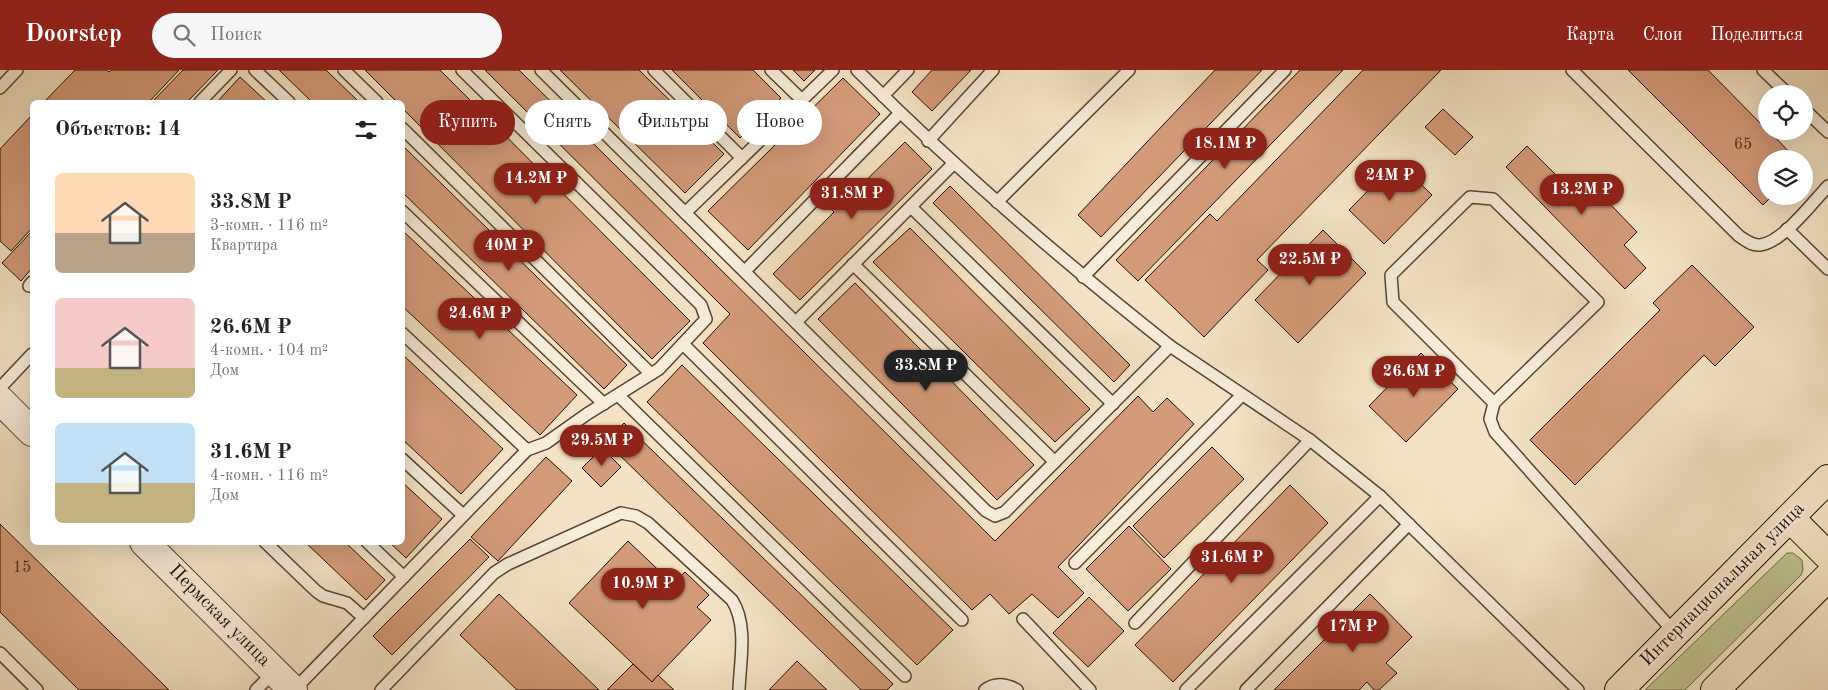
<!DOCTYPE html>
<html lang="ru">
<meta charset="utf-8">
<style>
:root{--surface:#fff;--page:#f6f6f6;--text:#222;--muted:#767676;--accent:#8f2418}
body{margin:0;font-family:"Old Standard TT",serif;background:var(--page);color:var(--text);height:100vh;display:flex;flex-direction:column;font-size:19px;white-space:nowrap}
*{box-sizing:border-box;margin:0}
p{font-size:16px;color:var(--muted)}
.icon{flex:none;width:28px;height:28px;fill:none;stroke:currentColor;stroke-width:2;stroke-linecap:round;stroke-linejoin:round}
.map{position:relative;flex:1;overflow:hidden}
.drawer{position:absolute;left:30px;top:30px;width:375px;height:445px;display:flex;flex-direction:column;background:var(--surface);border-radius:8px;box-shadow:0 5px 20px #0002}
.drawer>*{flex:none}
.guide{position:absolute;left:420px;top:30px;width:475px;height:45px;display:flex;gap:10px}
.buttons{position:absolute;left:1758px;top:15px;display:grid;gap:10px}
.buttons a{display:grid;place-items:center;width:55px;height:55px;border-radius:50%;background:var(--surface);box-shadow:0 5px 20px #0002;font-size:25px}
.price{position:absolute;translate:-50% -42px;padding:0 11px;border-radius:18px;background:var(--accent);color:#fff;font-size:16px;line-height:32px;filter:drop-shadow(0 1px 2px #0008)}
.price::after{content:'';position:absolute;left:50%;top:30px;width:15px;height:11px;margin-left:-8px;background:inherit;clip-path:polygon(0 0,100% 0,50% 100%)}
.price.on{background:#222;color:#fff}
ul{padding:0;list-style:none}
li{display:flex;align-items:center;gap:15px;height:125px;padding:0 25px}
li span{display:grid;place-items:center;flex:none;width:140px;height:100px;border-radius:8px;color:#555}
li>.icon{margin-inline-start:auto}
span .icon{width:60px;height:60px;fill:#fffc;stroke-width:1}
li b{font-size:21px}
h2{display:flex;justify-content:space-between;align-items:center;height:60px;padding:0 25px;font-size:21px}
.tag{padding:0 18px;border-radius:22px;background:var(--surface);box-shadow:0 5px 20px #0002;font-size:18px;line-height:45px}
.tag.on{background:var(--accent);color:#fff}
header{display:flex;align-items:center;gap:30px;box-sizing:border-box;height:70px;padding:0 25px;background:var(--accent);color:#fff}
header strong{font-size:24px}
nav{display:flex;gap:28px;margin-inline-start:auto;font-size:18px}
.search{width:350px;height:45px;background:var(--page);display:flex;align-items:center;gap:12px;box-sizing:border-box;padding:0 18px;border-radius:28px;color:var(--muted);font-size:19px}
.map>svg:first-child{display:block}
.green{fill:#bfc391;stroke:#746848}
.building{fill:#d49b7a;stroke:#290d00}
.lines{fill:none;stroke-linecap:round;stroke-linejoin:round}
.service-casing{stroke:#5c4231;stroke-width:14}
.tertiary-casing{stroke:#5c4231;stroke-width:30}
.primary-casing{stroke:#290d00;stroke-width:30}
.service{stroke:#f7edd9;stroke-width:11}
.tertiary{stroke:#f7edd9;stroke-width:28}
.primary{stroke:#f3e3c4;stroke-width:28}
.labels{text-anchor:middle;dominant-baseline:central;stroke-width:4.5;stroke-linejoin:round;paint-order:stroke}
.number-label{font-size:16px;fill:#54301e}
.street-label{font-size:19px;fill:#290d00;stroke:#f7edd9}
</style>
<header>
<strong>Doorstep</strong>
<div class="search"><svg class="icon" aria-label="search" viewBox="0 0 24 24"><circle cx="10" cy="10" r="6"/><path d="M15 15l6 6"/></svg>Поиск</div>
<nav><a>Карта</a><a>Слои</a><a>Поделиться</a></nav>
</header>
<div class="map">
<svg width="1828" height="620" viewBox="0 0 1828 620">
<rect width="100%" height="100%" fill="#f3e3c4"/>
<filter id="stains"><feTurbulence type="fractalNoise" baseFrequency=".004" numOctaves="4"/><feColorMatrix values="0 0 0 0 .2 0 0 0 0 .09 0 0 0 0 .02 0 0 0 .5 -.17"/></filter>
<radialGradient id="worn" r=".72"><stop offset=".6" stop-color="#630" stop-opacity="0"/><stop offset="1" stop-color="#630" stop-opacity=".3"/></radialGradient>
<!-- green -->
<path class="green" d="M 1787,483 L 1793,483 L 1802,490 L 1803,500 L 1801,505 L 1685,620 L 1645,620 Z"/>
<!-- building -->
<g class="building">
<path d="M 75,0 L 106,0 L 109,2 L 111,0 L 179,0 L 149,32 L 44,32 Z"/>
<path d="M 183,0 L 218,0 L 187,32 L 152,32 Z"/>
<path d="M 279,0 L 326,0 L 359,32 L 312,32 Z"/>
<path d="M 365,0 L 440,0 L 690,251 L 652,289 L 402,38 L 402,32 L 397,32 Z"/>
<path d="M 485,0 L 519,0 L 995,471 L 1138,326 L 1153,342 L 1167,328 L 1194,354 L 1058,497 L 1084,523 L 1058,548 L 1032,524 L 1009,544 L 990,524 L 972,540 L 703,273 L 730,244 Z"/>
<path d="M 560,0 L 639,0 L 724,84 L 685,123 Z"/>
<path d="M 672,0 L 753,0 L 781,28 L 740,68 Z"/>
<path d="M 793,0 L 815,0 L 804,11 Z"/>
<path d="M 932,0 L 971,0 L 932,41 L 912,22 Z"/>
<path d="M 1215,0 L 1262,0 L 1101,167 L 1078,145 Z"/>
<path d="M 1300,0 L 1343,0 L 1138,211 L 1116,190 Z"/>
<path d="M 1363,0 L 1441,0 L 1257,190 L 1268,200 L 1204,267 L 1145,210 L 1210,144 L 1217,151 Z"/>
<path d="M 1628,0 L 1708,0 L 1766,59 L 1766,61 L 1769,61 L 1796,89 L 1766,89 L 1766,126 L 1772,126 L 1763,135 Z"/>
<path d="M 240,7 L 267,32 L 217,32 Z"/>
<path d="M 843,8 L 880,44 L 748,180 L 708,141 Z"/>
<path d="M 1443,39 L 1473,67 L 1455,85 L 1425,57 Z"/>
<path d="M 32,45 L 32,158 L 11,181 L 0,171 L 0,79 Z"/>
<path d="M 905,72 L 932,99 L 800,230 L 773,204 L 834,142 L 828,136 L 842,122 L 848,128 Z"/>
<path d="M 402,75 L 627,295 L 604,319 L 402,122 Z"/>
<path d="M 1527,76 L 1570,119 L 1583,106 L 1637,162 L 1624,175 L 1646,198 L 1625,219 L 1506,97 Z"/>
<path d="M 1397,91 L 1432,125 L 1384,174 L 1349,140 Z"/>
<path d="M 950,116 L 1130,295 L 1114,312 L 933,133 Z"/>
<path d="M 910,158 L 1090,339 L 1055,372 L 873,192 Z"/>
<path d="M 402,160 L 577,325 L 540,365 L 402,236 Z"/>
<path d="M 1323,160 L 1366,203 L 1298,273 L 1255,230 Z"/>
<path d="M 32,161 L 32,198 L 21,211 L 2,193 Z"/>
<path d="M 1692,195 L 1754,257 L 1715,296 L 1704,285 L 1575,415 L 1530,370 L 1660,240 L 1653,233 Z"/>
<path d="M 855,213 L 1034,395 L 997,430 L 818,249 Z"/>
<path d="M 1421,283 L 1458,319 L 1406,372 L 1369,336 Z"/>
<path d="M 402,284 L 503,379 L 461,424 L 402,369 Z"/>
<path d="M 682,295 L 953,560 L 917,595 L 647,332 Z"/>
<path d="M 624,353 L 893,614 L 887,620 L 861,620 L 606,372 Z"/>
<path d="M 1212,377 L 1244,409 L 1164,488 L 1133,456 Z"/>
<path d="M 602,378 L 621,397 L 601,417 L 582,398 Z"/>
<path d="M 546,387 L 572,411 L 498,491 L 471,467 Z"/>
<path d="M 402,412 L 442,449 L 406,488 L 389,472 L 402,472 Z"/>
<path d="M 1290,415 L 1328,453 L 1173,612 L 1135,575 Z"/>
<path d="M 0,454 L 169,620 L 79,620 L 0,542 Z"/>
<path d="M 1129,456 L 1171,499 L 1128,541 L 1086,499 Z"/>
<path d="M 470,469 L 489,487 L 392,585 L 373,566 Z"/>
<path d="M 628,471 L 673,514 L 685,502 L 709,525 L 697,537 L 711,550 L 652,612 L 569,533 Z"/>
<path d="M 305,472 L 345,472 L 385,510 L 366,530 Z"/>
<path d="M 499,524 L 599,620 L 517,620 L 460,565 Z"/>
<path d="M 1370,524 L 1412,567 L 1386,593 L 1397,603 L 1379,620 L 1374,620 L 1367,612 L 1359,620 L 1274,620 Z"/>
<path d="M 1089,527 L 1124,561 L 1088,597 L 1053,563 Z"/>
<path d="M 797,591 L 827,620 L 769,620 Z"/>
<path d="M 633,594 L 652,612 L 658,605 L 674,620 L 607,620 Z"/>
</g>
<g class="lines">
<!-- service casing -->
<g class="service-casing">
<g id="service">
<path d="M 255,0 L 289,32"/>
<path d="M 344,0 L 377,32"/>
<path d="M 541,0 L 986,441 L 995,446 L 1005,442 L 1170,276 L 1310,370 L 1380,426 L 1578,620"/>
<path d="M 654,0 L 742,88"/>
<path d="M 771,0 L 802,30"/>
<path d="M 857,0 C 956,99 1060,189 1170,276"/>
<path d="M 1572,0 L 1739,166 C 1745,170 1752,176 1760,175 C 1782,173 1813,132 1828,116"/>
<path d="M 1763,0 L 1788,24"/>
<path d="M 0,18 L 17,0"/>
<path d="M 883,26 L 908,0"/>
<path d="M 200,32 L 231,0"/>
<path d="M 1804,39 L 1828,62"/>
<path d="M 402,58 L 651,304"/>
<path d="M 928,71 L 993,0"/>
<path d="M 997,132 L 1129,0"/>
<path d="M 911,137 L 1113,334"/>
<path d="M 402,141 L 604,334"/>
<path d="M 685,143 L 833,0"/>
<path d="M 1787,159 L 1828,199"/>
<path d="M 853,194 L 1055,392"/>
<path d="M 745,201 L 900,43"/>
<path d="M 1083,207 L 1285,0"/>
<path d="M 29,216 L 32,212"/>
<path d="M 796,252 L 953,94"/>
<path d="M 402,263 L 527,380"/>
<path d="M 683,274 L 962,550"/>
<path d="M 0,318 L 32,284"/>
<path d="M 618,325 L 905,606"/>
<path d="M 1494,333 L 1393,232 L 1391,205 L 1470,127 L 1493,129 L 1598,232 L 1494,333 L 1490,349 L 1495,362 L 1675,563"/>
<path d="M 402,389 L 463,445"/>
<path d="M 265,472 L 316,521 L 323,526 L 347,533 L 364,548"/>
<path d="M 367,472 L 404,507"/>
<path d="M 1075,493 L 1242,325"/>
<path d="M 1023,549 L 1090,620"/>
<path d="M 1135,553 L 1310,370"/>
<path d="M 0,583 L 37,620"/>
<path d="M 256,620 L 275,601"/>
<path d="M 294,620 L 527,380 L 546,373 L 587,344 L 659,299 L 706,249 L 701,235 L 462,0"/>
<path d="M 381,620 L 494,503 L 508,494 L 621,443 L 636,446 L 648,453 L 732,530 C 748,555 740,591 739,620"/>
<path d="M 985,620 C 995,612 1007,614 1017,620"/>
<path d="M 1186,620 L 1380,426"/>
<path d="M 1246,620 L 1409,454"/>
</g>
</g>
<!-- tertiary casing -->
<g class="tertiary-casing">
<g id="tertiary">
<path d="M 0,330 L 32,362"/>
<path d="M 144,472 L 293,620"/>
</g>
</g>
<!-- primary casing -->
<g class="primary-casing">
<g id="primary">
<path d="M 1790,448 L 1828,486"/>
<path d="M 1619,620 L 1828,409"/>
<path d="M 1715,620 L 1828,507"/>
</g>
</g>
<!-- service -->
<use href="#service" class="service"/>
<!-- tertiary -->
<use href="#tertiary" class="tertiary"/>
<!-- primary -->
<use href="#primary" class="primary"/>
</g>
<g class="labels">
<!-- number labels -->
<g class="number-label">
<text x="1743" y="75">65</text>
<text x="22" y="498">15</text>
</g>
<!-- street labels -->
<g class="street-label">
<text transform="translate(1723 515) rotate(-45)">Интернациональная улица</text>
<text transform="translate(219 546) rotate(45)">Пермская улица</text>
</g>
</g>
<rect width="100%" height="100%" filter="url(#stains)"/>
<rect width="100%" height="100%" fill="url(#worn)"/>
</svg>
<div class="buttons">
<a><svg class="icon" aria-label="locate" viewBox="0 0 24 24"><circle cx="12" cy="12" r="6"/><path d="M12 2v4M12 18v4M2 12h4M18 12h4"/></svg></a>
<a><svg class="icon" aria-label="layers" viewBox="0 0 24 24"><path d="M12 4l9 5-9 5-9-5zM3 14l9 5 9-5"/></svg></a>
</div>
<b class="price" style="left:1225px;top:100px">18.1M ₽</b>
<b class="price" style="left:1390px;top:132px">24M ₽</b>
<b class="price" style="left:536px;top:135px">14.2M ₽</b>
<b class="price" style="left:1582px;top:146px">13.2M ₽</b>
<b class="price" style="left:852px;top:150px">31.8M ₽</b>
<b class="price" style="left:509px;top:202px">40M ₽</b>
<b class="price" style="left:1310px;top:216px">22.5M ₽</b>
<b class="price" style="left:480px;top:270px">24.6M ₽</b>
<b class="price on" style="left:926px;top:322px">33.8M ₽</b>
<b class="price" style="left:1414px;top:328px">26.6M ₽</b>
<b class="price" style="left:602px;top:397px">29.5M ₽</b>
<b class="price" style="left:1232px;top:514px">31.6M ₽</b>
<b class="price" style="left:643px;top:540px">10.9M ₽</b>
<b class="price" style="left:1353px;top:583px">17M ₽</b>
<div class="guide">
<a class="tag on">Купить</a>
<a class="tag">Снять</a>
<a class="tag">Фильтры</a>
<a class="tag">Новое</a>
</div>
<section class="drawer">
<h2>Объектов: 14<svg class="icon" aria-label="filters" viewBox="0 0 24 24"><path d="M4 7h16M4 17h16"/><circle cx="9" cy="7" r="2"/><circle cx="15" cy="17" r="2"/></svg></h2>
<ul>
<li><span style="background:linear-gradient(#ffd9b3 60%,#b9a48a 0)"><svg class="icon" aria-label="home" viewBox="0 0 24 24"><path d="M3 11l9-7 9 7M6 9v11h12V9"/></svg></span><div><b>33.8M ₽</b><p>3-комн. · 116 m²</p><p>Квартира</p></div></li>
<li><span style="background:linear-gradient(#f6c9c9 70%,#c2b280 0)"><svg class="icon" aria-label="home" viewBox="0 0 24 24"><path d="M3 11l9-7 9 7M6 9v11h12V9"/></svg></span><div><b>26.6M ₽</b><p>4-комн. · 104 m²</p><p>Дом</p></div></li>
<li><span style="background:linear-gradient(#bfe0f5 60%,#c2b280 0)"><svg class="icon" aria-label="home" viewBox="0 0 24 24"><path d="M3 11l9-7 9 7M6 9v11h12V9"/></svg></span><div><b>31.6M ₽</b><p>4-комн. · 116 m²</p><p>Дом</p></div></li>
</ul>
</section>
</div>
